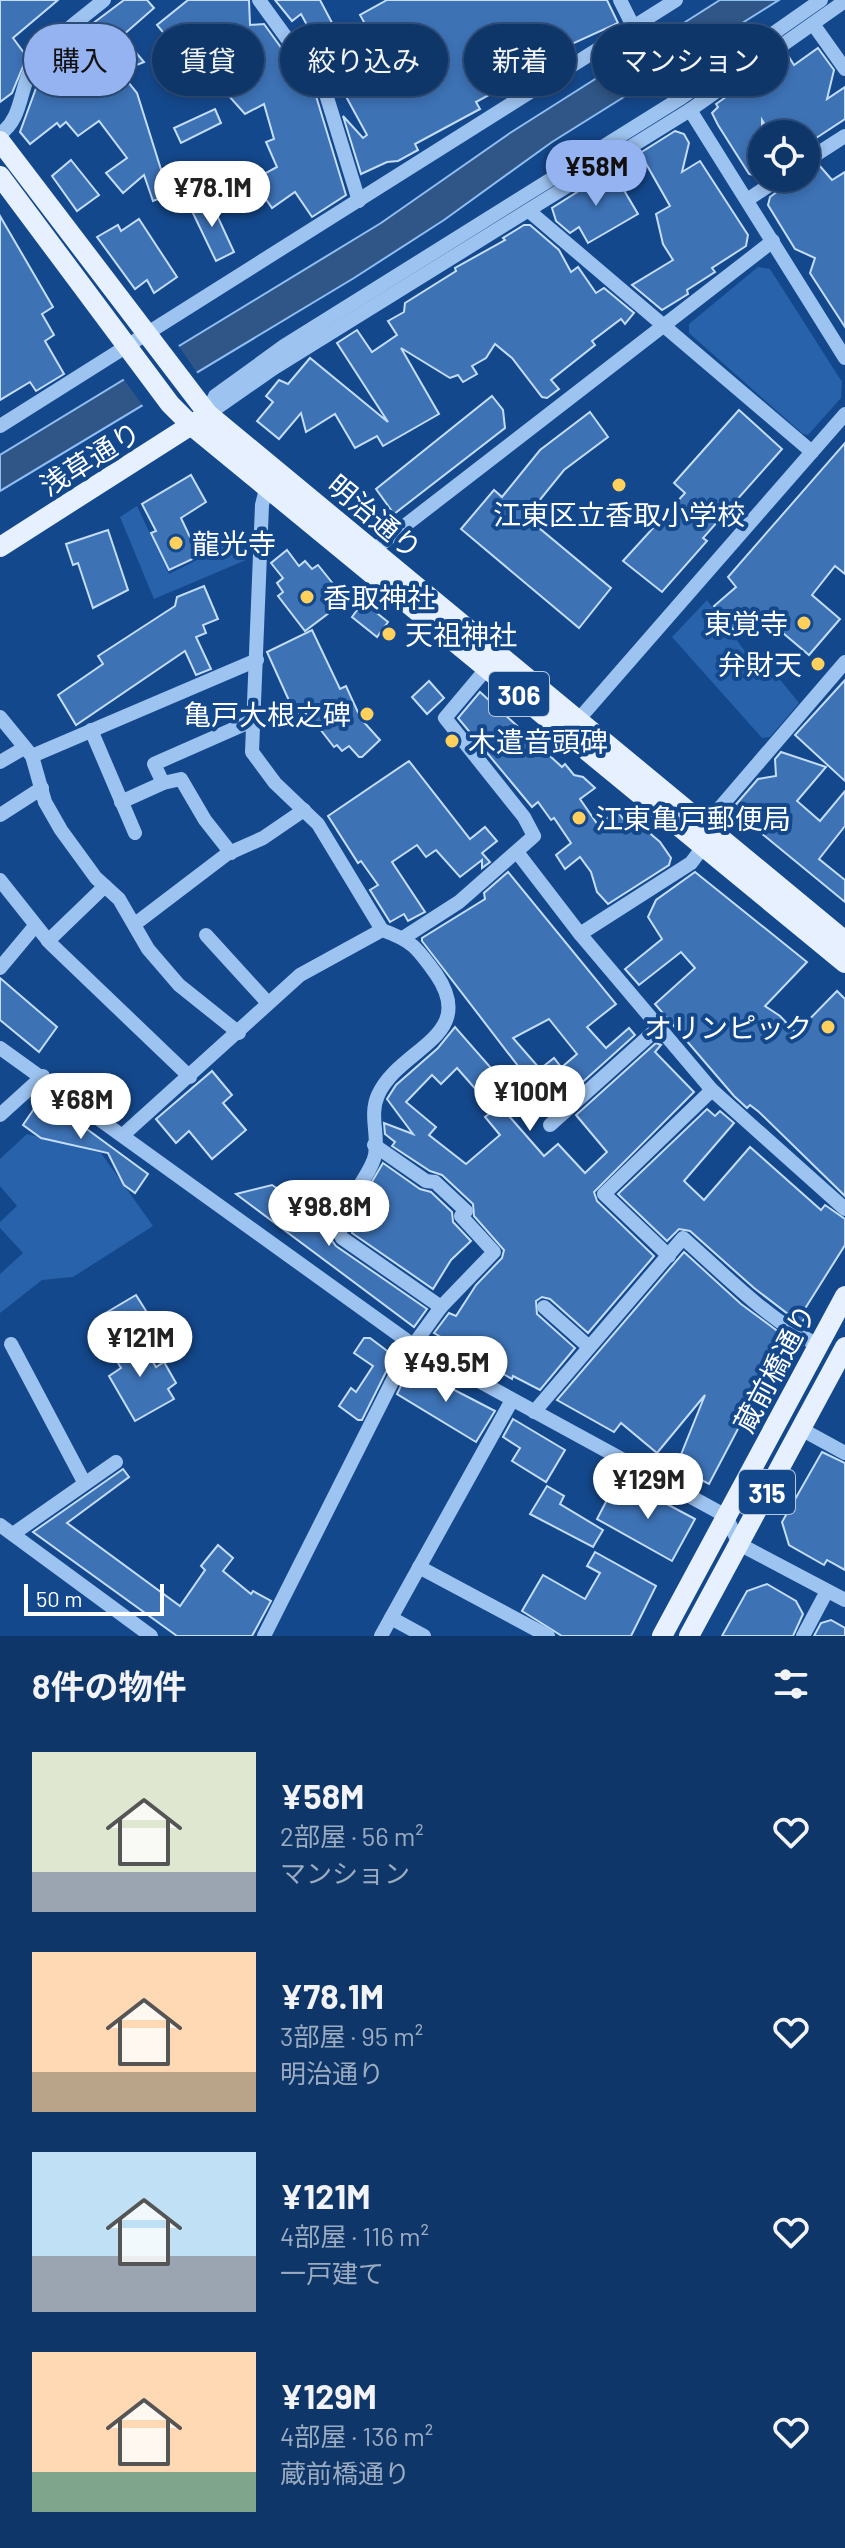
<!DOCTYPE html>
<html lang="ja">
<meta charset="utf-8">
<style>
:root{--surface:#0f3669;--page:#1d4171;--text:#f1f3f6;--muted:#9babc0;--line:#2f507d;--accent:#95b2f1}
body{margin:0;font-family:Barlow,"Noto Sans JP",sans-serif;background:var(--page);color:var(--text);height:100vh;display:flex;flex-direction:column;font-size:30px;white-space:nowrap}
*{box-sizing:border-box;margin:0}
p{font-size:26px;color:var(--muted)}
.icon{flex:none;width:44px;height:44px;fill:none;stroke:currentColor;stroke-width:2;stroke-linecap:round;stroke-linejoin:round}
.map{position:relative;height:1636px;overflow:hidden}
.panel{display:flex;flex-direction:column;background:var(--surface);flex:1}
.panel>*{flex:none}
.guide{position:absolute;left:24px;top:24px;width:798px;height:72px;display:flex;gap:16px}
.tools{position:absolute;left:748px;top:120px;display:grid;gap:16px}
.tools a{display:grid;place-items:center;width:72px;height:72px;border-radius:50%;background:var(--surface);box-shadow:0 4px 12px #0003,0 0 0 2px var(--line);font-size:40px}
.scale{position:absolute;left:24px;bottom:20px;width:140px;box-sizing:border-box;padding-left:8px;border:4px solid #fff;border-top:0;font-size:22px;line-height:28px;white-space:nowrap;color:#fff;-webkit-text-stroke:6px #14488c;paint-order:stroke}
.price{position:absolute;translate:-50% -68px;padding:0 18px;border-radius:28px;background:#fff;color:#222;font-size:26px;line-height:52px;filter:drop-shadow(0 2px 4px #0008)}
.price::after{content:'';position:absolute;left:50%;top:48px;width:24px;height:18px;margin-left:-12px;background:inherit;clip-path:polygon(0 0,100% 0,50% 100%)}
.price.on{background:var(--accent);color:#111}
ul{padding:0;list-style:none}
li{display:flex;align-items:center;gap:24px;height:200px;padding:0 32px}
li span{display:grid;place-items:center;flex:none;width:224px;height:160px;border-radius:0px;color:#555}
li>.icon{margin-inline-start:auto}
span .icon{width:96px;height:96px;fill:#fffc;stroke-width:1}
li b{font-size:34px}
h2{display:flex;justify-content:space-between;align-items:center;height:96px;padding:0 32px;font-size:34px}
.chip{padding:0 28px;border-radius:36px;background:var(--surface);box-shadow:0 4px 12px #0003,0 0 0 2px var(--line);font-size:28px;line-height:72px}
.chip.on{background:var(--accent);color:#111}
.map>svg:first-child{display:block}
.green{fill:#2762aa}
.water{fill:#2f5687;stroke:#8fbef3;stroke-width:2}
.pier{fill:#14488c}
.building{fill:#3d72b5;stroke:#c4ddfb;stroke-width:2;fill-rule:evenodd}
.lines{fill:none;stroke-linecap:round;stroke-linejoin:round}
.minor{stroke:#9dc3f0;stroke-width:14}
.major{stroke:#e6f0ff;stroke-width:20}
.poi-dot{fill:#ffd05c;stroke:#14488c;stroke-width:3}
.labels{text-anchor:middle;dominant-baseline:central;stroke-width:8;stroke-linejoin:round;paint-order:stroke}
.shield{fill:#14488c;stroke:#b8c8dc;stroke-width:2}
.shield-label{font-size:26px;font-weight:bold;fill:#fff}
.street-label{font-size:28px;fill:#fff;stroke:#14488c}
.poi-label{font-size:28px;fill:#fff;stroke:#14488c;text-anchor:start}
</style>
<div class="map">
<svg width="845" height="1636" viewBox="0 0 845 1636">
<rect width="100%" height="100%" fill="#14488c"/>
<!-- green -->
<g class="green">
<path d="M 758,267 L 770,269 L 842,382 L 841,398 L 808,435 L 803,434 L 689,333 L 689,324 Z"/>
<path d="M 137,506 L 169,574 L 209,554 L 206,546 L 224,536 L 235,539 L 246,560 L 154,599 L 120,517 Z"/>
<path d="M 707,600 L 747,654 L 755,649 L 799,703 L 770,737 L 762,738 L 672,637 Z"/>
<path d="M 27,1134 L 101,1153 L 153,1226 L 73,1277 L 42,1280 L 0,1313 L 0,1274 L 23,1253 L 0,1228 L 0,1222 L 17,1206 L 0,1186 L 0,1159 Z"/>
</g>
<!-- water -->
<path class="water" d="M 720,0 L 779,0 L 552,142 L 444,220 L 354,278 L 0,491 L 0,455 L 381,223 L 510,133 Z"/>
<!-- pier -->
<path class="pier" d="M 176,342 L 200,377 L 146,410 L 122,377 Z"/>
<!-- building -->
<g class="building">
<path d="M 0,0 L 58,0 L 13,38 L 27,57 L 12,93 L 0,102 Z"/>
<path d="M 124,0 L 147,0 L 154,8 L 122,36 L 144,62 L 129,68 L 130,72 L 124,77 L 137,93 L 169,195 L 153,201 L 144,175 L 123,193 L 106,173 L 127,158 L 99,121 L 78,136 L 66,122 L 60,127 L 57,123 L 30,144 L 20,132 L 43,69 L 53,57 L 56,60 L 80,40 L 76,36 Z"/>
<path d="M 188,0 L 249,0 L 250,25 L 264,24 L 316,96 L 346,195 L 312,217 L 295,192 L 272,208 L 253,180 L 277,167 L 266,142 L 274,139 L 264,104 L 245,114 L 186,48 L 179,52 L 157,25 Z"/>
<path d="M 275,0 L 320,0 L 349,55 L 374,40 L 360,15 L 387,0 L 607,0 L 618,23 L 572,44 L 571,41 L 524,70 L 521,68 L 495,82 L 500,89 L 476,102 L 480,109 L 415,144 L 418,150 L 398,161 L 387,162 L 361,174 L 343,116 L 363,138 L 367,135 L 301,14 L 292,21 Z"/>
<path d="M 818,48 L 834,70 L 827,99 L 845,87 L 845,119 L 807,144 L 806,149 L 806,134 L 771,134 L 762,120 L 762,178 L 749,174 L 718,125 L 712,113 L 718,107 L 716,104 L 787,54 L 794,65 Z"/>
<path d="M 188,54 L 198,74 L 185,84 L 172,67 Z"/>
<path d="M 215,109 L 221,123 L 181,143 L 174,128 Z"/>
<path d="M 675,131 L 684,134 L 689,143 L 682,172 L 700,161 L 748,235 L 746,246 L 712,268 L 715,272 L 687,290 L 688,294 L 662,310 L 632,285 L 673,260 L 663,244 L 656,214 L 670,206 L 640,153 Z"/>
<path d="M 71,160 L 99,195 L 77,211 L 52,176 Z"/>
<path d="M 819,165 L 832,180 L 845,172 L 845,327 L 810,273 L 815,258 L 795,249 L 768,205 L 770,197 L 795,178 L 806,178 L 806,171 Z"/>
<path d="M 612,170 L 638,214 L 588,243 L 579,227 L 570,233 L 556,221 L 552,208 Z"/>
<path d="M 209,198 L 234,252 L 216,261 L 190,207 Z"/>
<path d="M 0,216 L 53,307 L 42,314 L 54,335 L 45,341 L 64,374 L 36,391 L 30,382 L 0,400 Z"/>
<path d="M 139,219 L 177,277 L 154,293 L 147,280 L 135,289 L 97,237 L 118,225 L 121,231 Z"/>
<path d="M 524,225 L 530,225 L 559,250 L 571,272 L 578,267 L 596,293 L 604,288 L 634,313 L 625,324 L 621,319 L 592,341 L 595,345 L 551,380 L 559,389 L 547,398 L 542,397 L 512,358 L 495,344 L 486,358 L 472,366 L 477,374 L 463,382 L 458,375 L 450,378 L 401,348 L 439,414 L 383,446 L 377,436 L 355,448 L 335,414 L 306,432 L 301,413 L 279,439 L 257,421 L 273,402 L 266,396 L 279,380 L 288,384 L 310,358 L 388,422 L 337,343 L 357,330 L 372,352 L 397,335 L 388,321 L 404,312 L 405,303 L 456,271 L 455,268 L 505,240 L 503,238 Z"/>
<path d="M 492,396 L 503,410 L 505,428 L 394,514 L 376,489 Z"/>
<path d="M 739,410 L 782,449 L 703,538 L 707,541 L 662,592 L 623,561 L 685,493 L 674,483 Z"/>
<path d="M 590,412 L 608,437 L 564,470 L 526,517 L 611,588 L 579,628 L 461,529 L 494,490 L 502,497 L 540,450 Z"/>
<path d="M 845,443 L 845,574 L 835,566 L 812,595 L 840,619 L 809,655 L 764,617 L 746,631 L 743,627 L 735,632 L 714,606 L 736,587 L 728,577 Z"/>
<path d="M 191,475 L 206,502 L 181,518 L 199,556 L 169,570 L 151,533 L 156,531 L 142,504 Z"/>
<path d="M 108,530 L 128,590 L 93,608 L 78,563 L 73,565 L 66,544 Z"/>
<path d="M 287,550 L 299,566 L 305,561 L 312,569 L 318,565 L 346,600 L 305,631 L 278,596 L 283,592 L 277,583 L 283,578 L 271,563 Z"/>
<path d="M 204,586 L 218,619 L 203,625 L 206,633 L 196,637 L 211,669 L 196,675 L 185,651 L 76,725 L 58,695 L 103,664 L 98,656 L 175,606 L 177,597 Z"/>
<path d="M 363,602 L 388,622 L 377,637 L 352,617 Z"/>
<path d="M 312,630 L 340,689 L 346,686 L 361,719 L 380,740 L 362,757 L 359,757 L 349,746 L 342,751 L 337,745 L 334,747 L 316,724 L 312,726 L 304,710 L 299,713 L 294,703 L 291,705 L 267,652 Z"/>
<path d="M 845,680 L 845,781 L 795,735 Z"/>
<path d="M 429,681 L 444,698 L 427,714 L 412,697 Z"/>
<path d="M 480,692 L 562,767 L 565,764 L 574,775 L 583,777 L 595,788 L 580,799 L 598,825 L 617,811 L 630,828 L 638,823 L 660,842 L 671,858 L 669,865 L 608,904 L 597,892 L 591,872 L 580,857 L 565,869 L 556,855 L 571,843 L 554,818 L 551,820 L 538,802 L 532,807 L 458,718 Z"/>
<path d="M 781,752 L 826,767 L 797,801 L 820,821 L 845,791 L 845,826 L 819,859 L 845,880 L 845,902 L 732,809 L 758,779 L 776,776 L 775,759 Z"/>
<path d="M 409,761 L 470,839 L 485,827 L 497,841 L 482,853 L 490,862 L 482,868 L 482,860 L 460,877 L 436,850 L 426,857 L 417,845 L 392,862 L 425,912 L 408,921 L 404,914 L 390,922 L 370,890 L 378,885 L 361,861 L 358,863 L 328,816 Z"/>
<path d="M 508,872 L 616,1004 L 587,1027 L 606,1048 L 629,1028 L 635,1035 L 566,1097 L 551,1076 L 509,1116 L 544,1156 L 558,1144 L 585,1173 L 607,1152 L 576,1115 L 656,1043 L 661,1045 L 655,1052 L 694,1092 L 594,1192 L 597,1201 L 654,1256 L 588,1333 L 550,1299 L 542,1297 L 536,1301 L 537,1314 L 575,1348 L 540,1390 L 513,1376 L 512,1379 L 434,1333 L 449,1313 L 456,1316 L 476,1285 L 502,1258 L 504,1250 L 474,1216 L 473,1204 L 442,1175 L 430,1171 L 392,1146 L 395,1142 L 385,1134 L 384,1123 L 413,1134 L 387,1099 L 396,1085 L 438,1048 L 455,1027 L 512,1092 L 528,1079 L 422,941 L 422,938 L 485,899 L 484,893 ZM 549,1019 L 577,1054 L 555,1073 L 561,1067 L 554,1058 L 540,1069 L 513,1038 ZM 457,1068 L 494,1110 L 485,1117 L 500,1135 L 466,1164 L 429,1135 L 436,1127 L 406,1102 L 432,1075 L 441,1084 Z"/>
<path d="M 695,872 L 807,962 L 765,1006 L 780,1016 L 796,1033 L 837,991 L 845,999 L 845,1196 L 759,1112 L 750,1105 L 747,1108 L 734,1096 L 655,1004 L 695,968 L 681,952 L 639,985 L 625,969 L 662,939 L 648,917 L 656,900 Z"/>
<path d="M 0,978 L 57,1027 L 39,1052 L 0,1020 Z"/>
<path d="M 212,1071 L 232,1095 L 223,1103 L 246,1130 L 212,1159 L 189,1131 L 176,1143 L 156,1119 Z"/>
<path d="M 40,1100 L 80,1124 L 148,1174 L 135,1193 L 124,1185 L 108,1153 L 41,1138 L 23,1125 Z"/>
<path d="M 707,1109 L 715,1116 L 720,1111 L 734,1123 L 684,1181 L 704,1200 L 750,1147 L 821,1210 L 825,1205 L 845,1219 L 845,1245 L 801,1315 L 805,1317 L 801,1324 L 754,1288 L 690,1231 L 679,1229 L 667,1241 L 618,1194 Z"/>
<path d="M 383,1163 L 420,1189 L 431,1192 L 452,1212 L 453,1222 L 471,1241 L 451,1260 L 433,1289 L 352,1233 L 363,1218 L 354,1212 Z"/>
<path d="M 272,1185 L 326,1220 L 322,1227 L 336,1246 L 427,1309 L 414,1327 L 236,1194 Z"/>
<path d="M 684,1252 L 741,1304 L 791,1341 L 750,1406 L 709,1484 L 676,1467 L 705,1395 L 657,1453 L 621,1423 L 614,1432 L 557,1400 Z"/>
<path d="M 136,1295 L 148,1314 L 131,1330 L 104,1314 Z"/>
<path d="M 129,1330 L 144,1357 L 148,1354 L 156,1367 L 164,1362 L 176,1383 L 168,1389 L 174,1399 L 135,1421 L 109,1376 L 121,1368 L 112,1353 L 118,1348 L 115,1342 Z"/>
<path d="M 364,1338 L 370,1338 L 394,1356 L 362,1420 L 358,1420 L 339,1406 L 351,1388 L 356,1392 L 373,1366 L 354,1353 Z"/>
<path d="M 410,1367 L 495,1411 L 476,1442 L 397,1394 Z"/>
<path d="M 513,1419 L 565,1450 L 546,1482 L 512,1461 L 520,1448 L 503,1437 Z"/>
<path d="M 822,1452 L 845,1463 L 845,1570 L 827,1560 L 824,1565 L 789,1545 L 782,1522 Z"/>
<path d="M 123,1469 L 129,1477 L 67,1523 L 180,1606 L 205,1570 L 201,1566 L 218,1545 L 233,1558 L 223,1571 L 251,1594 L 253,1591 L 271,1601 L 252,1636 L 177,1636 L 33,1532 Z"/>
<path d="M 547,1486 L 564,1496 L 560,1504 L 603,1530 L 593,1547 L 530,1514 Z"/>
<path d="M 633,1486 L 695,1519 L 672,1561 L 597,1519 L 608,1498 L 615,1502 L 621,1492 Z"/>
<path d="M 595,1552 L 656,1586 L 631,1636 L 562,1636 L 522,1611 L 543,1575 L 585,1599 L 600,1573 L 587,1566 Z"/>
<path d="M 767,1584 L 796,1601 L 803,1614 L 793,1636 L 722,1636 L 747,1591 Z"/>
<path d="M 831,1620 L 845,1628 L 845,1636 L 814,1636 L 821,1623 Z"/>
</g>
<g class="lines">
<!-- minor -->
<g class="minor">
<path d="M 259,0 L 325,91 L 359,201"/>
<path d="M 620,0 L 634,28"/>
<path d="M 813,24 L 845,69"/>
<path d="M 690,110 L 845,358"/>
<path d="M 0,134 C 24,118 19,84 35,63 C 53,38 81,19 104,0"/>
<path d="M 806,161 L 845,136"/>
<path d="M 747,200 L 780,178"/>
<path d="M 529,211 L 812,452"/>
<path d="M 208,413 L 215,396 L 284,346 L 681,98 L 821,0"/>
<path d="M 208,414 L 274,368 L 690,110 L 845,1"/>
<path d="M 0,426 L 676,0"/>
<path d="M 266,489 L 262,505 L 252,752 L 275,783 L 318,824 L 382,930"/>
<path d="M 372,551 L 773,241"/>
<path d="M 0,717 L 32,756 L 45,802 L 61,830 L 96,878 L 119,899 L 148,949 L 179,985 L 239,1033"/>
<path d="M 572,727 L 845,414"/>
<path d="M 91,730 L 135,833"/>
<path d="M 32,756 L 257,660"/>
<path d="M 0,762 L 24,748"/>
<path d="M 163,783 L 181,779 L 205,820 L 231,853"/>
<path d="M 121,802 L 163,783 L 154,764 L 254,720"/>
<path d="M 0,815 L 42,788"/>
<path d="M 705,825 L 845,662"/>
<path d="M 517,852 L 580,934 L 712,1090 L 845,1209"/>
<path d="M 0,880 L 50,943 L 190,1077"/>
<path d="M 135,924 L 227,854 L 263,838 L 304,810"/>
<path d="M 580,934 L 691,863 L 703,847"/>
<path d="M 206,935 L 267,1002"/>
<path d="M 403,938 L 459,902 L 534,836 L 524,817 L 445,718 L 487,668"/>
<path d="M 48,941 L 105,886"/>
<path d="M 0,968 L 35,926"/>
<path d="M 0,1048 L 413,1345 L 726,1516 L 739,1544 L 845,1600"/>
<path d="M 0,1115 L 43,1076"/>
<path d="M 550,1125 L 658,1028"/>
<path d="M 123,1135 L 300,975 L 382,930 C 413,941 417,948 436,974 C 479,1037 400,1047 378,1095 C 369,1115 379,1135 375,1155 C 372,1172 345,1206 335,1223 L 342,1238 L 441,1307"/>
<path d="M 669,1256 L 604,1194 L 712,1090"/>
<path d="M 544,1307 L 589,1347"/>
<path d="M 11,1344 L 84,1482"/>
<path d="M 534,1412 L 683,1238 C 725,1275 768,1320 818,1345"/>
<path d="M 801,1429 L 845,1453"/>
<path d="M 0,1525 L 151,1636"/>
<path d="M 13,1534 L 116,1462"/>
<path d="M 419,1567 L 548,1636"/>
<path d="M 391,1618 L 424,1636"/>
<path d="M 264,1636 L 404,1358 L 441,1307 L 494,1252 L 461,1216 L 466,1211 L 435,1182 L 426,1181 L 374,1145"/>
<path d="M 381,1636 L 512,1400"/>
<path d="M 803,1636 L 827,1591"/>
</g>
<!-- major -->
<g class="major">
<path d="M 0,141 L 208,414 L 845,941"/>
<path d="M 0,176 L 170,404 L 192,426 L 845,963"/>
<path d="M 0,547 L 199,420"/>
<path d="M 662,1636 L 845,1296"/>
<path d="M 689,1636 L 845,1347"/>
</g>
</g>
<!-- markers -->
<g class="poi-dot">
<circle cx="619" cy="485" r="8"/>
<circle cx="176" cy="543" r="8"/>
<circle cx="307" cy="597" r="8"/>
<circle cx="804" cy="623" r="8"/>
<circle cx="389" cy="634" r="8"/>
<circle cx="818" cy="664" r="8"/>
<circle cx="367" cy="714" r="8"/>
<circle cx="452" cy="741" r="8"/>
<circle cx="579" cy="818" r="8"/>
<circle cx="828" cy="1027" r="8"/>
</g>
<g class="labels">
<!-- shield labels -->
<g class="shield">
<rect x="489" y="672" width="60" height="44" rx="6"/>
<rect x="739" y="1470" width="56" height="44" rx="6"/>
</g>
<g class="shield-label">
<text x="519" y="694">306</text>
<text x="767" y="1492">315</text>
</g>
<!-- street labels -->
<g class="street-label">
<text transform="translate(90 458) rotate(-32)">浅草通り</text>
<text transform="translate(375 516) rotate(40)">明治通り</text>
<text transform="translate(774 1368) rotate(-62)">蔵前橋通り</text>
</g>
<!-- poi labels -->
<g class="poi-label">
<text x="619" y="514" text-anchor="middle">江東区立香取小学校</text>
<text x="192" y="543">龍光寺</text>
<text x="323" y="597">香取神社</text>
<text x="788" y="623" text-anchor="end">東覚寺</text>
<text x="405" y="634">天祖神社</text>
<text x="802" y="664" text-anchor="end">弁財天</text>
<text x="351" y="714" text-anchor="end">亀戸大根之碑</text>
<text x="468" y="741">木遣音頭碑</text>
<text x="595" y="818">江東亀戸郵便局</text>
<text x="812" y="1027" text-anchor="end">オリンピック</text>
</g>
</g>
</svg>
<div class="tools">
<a><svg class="icon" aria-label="locate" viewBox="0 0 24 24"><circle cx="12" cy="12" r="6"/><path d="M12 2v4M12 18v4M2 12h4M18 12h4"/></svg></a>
</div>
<div class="scale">50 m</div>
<b class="price on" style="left:596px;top:208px">¥58M</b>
<b class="price" style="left:212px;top:229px">¥78.1M</b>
<b class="price" style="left:530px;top:1133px">¥100M</b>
<b class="price" style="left:81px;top:1141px">¥68M</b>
<b class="price" style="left:329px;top:1248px">¥98.8M</b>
<b class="price" style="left:140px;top:1379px">¥121M</b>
<b class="price" style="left:446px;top:1404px">¥49.5M</b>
<b class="price" style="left:648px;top:1521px">¥129M</b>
<div class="guide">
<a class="chip on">購入</a>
<a class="chip">賃貸</a>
<a class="chip">絞り込み</a>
<a class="chip">新着</a>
<a class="chip">マンション</a>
</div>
</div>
<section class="panel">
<h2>8件の物件<svg class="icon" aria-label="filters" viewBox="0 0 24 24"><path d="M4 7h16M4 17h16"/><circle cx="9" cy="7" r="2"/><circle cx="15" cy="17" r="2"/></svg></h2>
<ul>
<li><span style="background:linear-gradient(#dfe7d0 75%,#9aa5b1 0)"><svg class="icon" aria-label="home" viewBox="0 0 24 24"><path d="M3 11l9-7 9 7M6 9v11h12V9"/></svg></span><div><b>¥58M</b><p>2部屋 · 56 m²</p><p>マンション</p></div><svg class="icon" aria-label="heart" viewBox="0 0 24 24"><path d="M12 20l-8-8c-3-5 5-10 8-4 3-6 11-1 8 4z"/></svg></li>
<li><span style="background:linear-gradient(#ffd9b3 75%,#b9a48a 0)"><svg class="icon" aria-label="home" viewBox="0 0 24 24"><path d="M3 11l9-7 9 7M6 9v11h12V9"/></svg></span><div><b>¥78.1M</b><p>3部屋 · 95 m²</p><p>明治通り</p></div><svg class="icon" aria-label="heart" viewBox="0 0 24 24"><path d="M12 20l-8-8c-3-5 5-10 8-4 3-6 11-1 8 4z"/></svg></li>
<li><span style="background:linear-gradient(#bfe0f5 65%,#9aa5b1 0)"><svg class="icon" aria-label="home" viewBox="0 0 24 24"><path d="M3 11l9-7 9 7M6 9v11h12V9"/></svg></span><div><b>¥121M</b><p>4部屋 · 116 m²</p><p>一戸建て</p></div><svg class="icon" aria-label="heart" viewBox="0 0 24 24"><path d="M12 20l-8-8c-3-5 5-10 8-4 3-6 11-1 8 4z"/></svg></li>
<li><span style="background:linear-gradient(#ffd9b3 75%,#7fa58c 0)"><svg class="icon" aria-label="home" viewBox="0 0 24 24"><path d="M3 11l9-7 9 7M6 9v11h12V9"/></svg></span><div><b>¥129M</b><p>4部屋 · 136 m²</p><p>蔵前橋通り</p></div><svg class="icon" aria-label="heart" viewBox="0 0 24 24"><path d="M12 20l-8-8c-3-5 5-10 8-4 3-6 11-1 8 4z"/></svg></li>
</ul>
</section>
